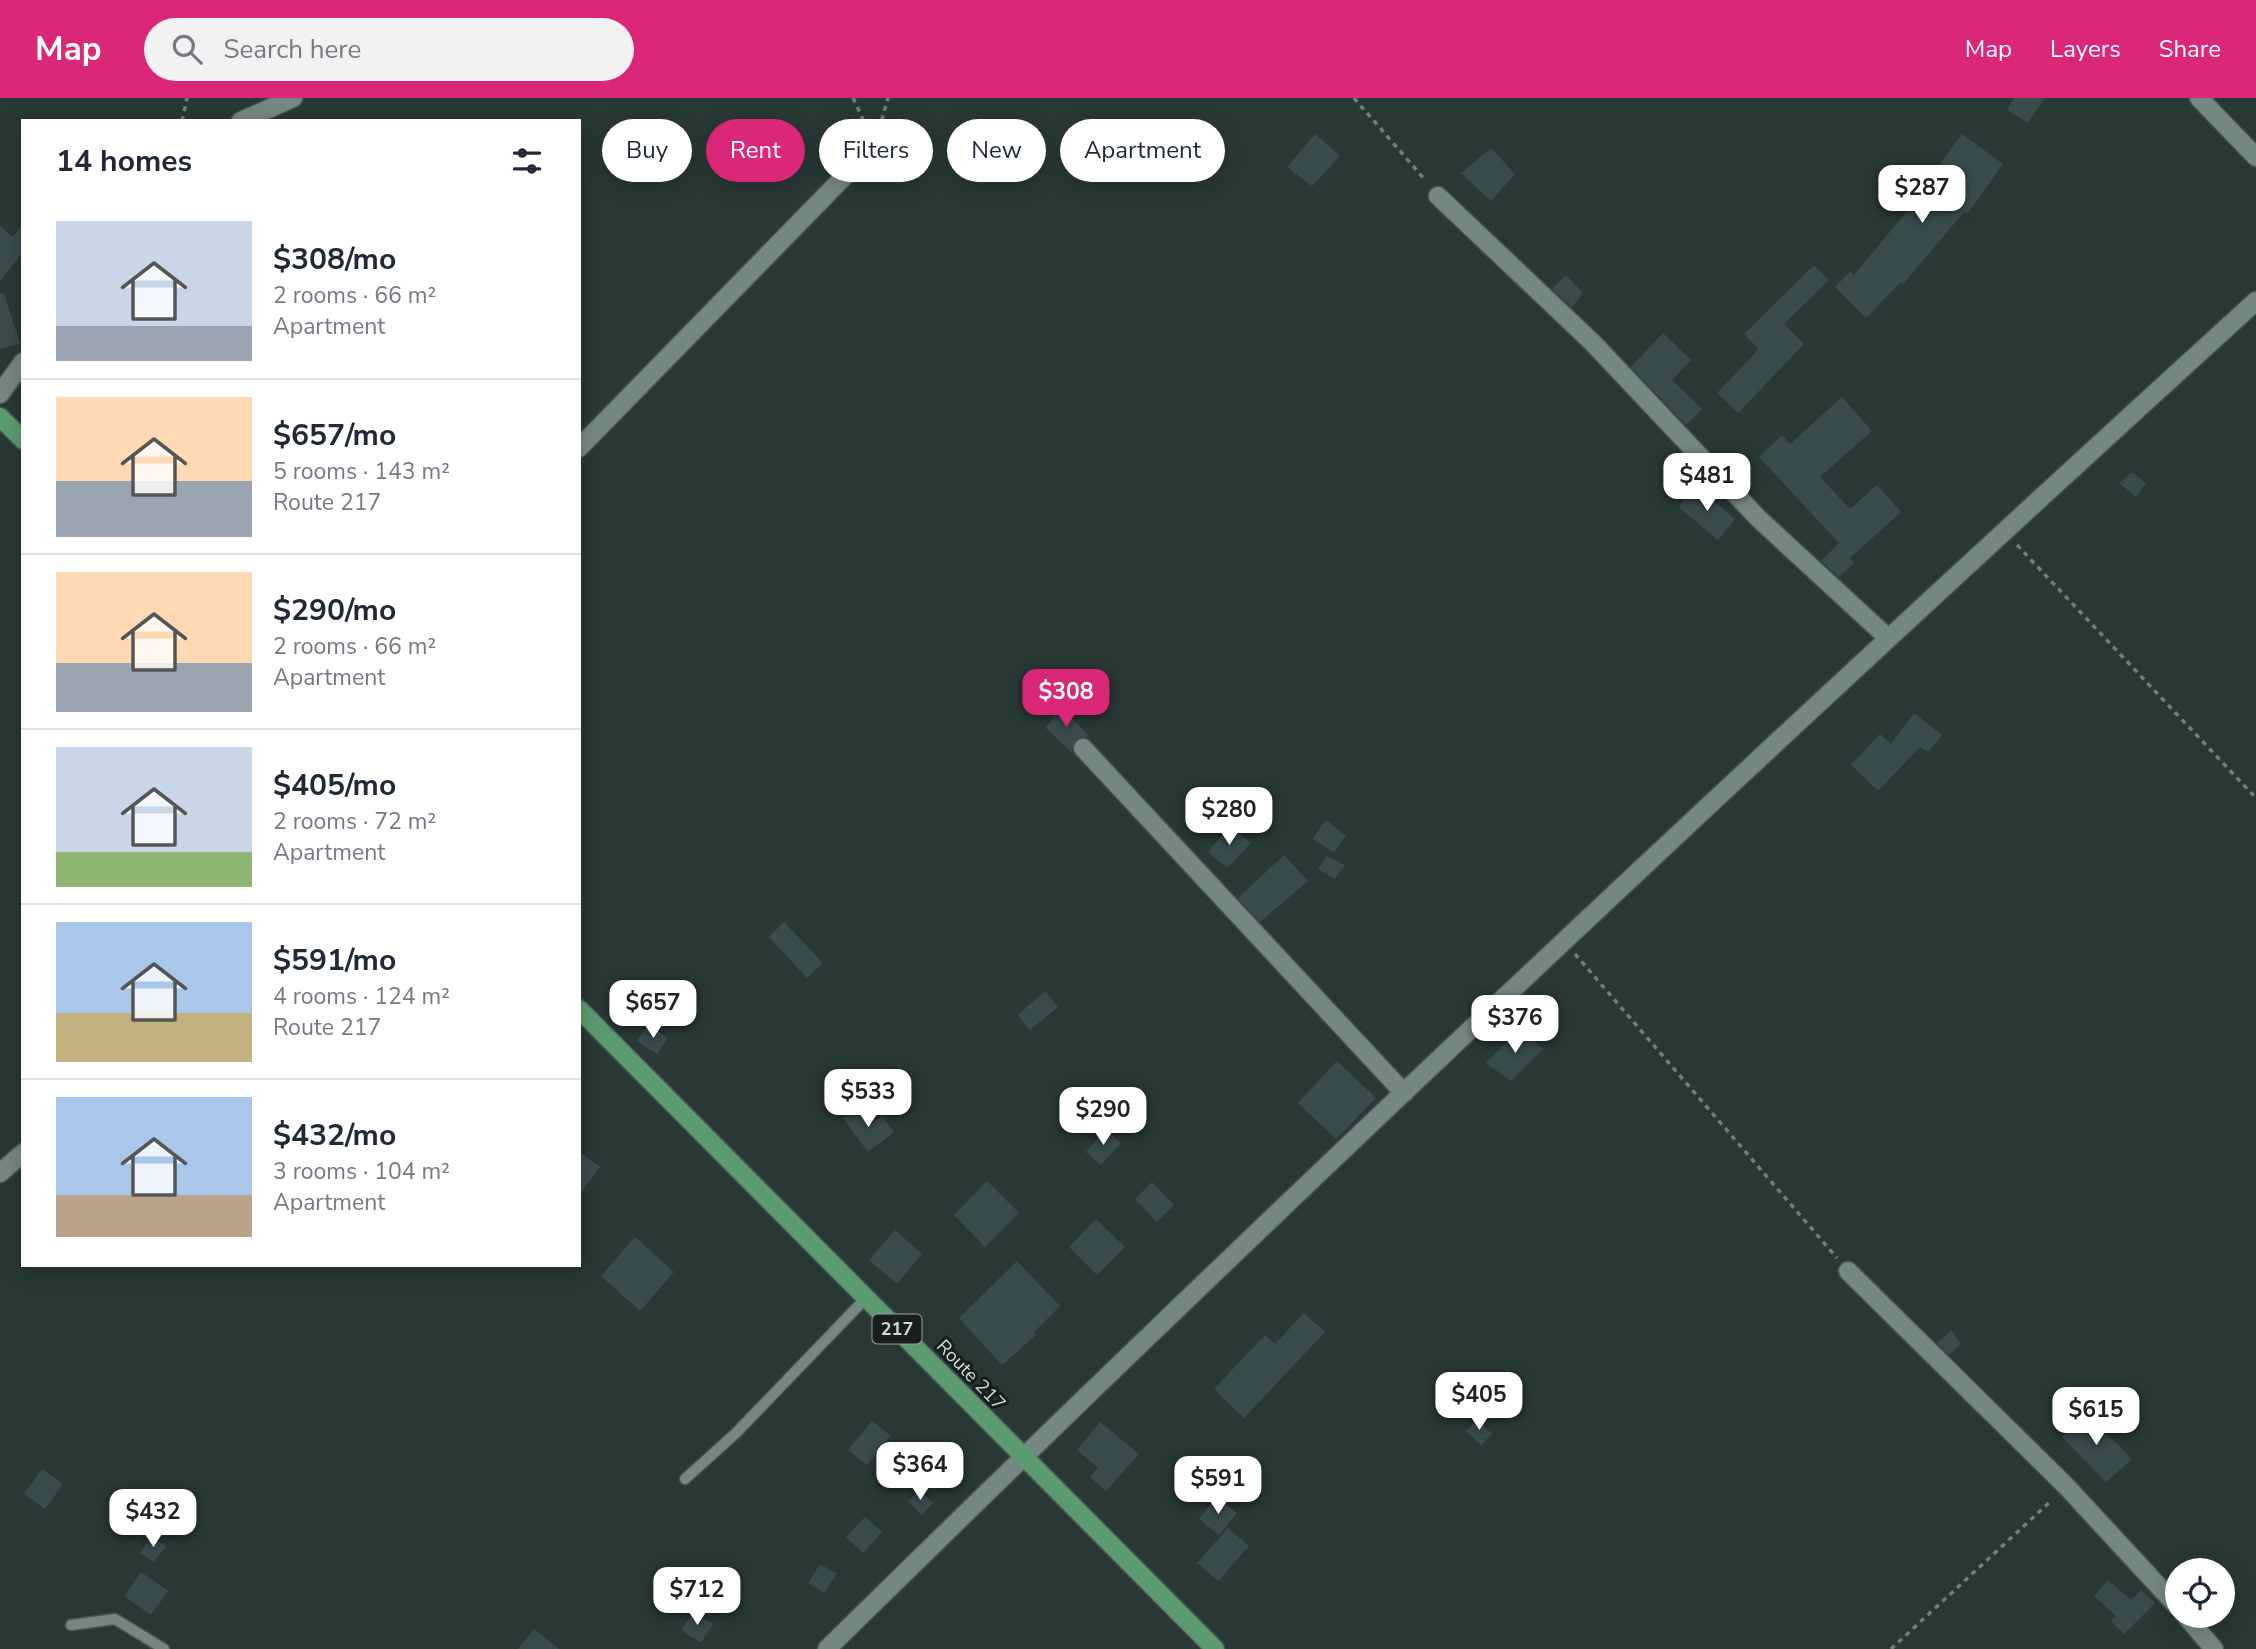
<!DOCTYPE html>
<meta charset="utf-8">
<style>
:root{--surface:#fff;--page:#f2f2f3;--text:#1f2937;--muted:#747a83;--line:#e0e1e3;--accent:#db2777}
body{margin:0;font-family:"Nunito Sans",sans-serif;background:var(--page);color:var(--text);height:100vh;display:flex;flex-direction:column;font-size:26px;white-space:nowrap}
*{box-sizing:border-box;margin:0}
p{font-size:23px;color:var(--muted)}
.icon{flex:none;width:38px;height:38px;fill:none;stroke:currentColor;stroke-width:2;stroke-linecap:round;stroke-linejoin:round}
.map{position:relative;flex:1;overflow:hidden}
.details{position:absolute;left:21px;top:21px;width:560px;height:1148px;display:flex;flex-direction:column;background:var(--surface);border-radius:0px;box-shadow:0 4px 18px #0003}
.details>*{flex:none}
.guide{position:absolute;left:602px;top:21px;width:665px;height:63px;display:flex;gap:14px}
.buttons{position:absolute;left:2165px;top:1460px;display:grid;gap:14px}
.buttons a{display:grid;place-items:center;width:70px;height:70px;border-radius:50%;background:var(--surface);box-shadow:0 4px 18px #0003;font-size:35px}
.price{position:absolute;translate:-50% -60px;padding:0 16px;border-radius:14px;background:#fff;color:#222;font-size:23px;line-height:46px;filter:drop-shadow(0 2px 4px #0008)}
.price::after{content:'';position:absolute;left:50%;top:42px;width:21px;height:16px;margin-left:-10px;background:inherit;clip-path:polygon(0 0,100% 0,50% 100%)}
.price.current{background:var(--accent);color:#fff}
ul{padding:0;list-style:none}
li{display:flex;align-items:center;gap:21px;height:175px;padding:0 35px}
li+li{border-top:2px solid var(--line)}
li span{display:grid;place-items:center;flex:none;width:196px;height:140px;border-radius:0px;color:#555}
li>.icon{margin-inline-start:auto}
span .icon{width:84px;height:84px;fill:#fffc;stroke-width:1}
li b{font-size:30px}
h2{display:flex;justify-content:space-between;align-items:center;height:84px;padding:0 35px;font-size:30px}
.chip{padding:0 24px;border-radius:32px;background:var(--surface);box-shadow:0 4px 18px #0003;font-size:24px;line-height:63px}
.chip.current{background:var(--accent);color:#fff}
header{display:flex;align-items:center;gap:42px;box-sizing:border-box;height:98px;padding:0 35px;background:var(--accent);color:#fff}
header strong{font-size:33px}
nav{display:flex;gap:38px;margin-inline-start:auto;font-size:24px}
.search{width:490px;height:63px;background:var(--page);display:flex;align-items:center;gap:18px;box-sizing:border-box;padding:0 24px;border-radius:38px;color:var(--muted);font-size:26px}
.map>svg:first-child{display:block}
.building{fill:#3a4b4d}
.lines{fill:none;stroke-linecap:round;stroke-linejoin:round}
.service-casing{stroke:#465551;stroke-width:13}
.minor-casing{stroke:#465551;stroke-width:21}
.primary-casing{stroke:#465551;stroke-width:21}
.path{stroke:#727f7b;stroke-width:3.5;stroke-dasharray:5 5;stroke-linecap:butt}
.service{stroke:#758782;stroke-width:10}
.minor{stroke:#758782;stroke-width:18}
.primary{stroke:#5c9a71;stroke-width:18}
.labels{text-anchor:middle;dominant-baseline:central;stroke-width:6;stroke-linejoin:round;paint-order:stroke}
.shield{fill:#171e1c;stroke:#9aa3a0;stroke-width:2}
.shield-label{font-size:18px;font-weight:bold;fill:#d2dcd9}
.street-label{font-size:19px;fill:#d2dcd9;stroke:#171e1c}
</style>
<header>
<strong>Map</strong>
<div class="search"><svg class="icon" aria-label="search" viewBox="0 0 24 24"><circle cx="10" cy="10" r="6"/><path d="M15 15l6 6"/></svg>Search here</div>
<nav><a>Map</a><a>Layers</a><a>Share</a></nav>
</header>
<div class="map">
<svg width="2256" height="1551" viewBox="0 0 2256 1551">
<rect width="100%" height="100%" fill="#283834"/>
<!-- building -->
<g class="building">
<path d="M 2014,0 L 2045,0 L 2028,25 L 2007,12 Z"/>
<path d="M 1315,36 L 1340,58 L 1312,88 L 1287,69 Z"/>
<path d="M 1962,36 L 2003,66 L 1968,115 L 1965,113 L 1903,186 L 1901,184 L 1866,220 L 1835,189 L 1851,173 L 1854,177 L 1929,87 L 1926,84 Z"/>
<path d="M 1491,50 L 1515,76 L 1491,103 L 1461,75 Z"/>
<path d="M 23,126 L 23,154 L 0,183 L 0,128 L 13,139 Z"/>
<path d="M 1814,167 L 1829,182 L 1784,226 L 1804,246 L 1738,315 L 1717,295 L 1759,251 L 1744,236 Z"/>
<path d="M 1566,177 L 1583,195 L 1572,209 L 1552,191 Z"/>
<path d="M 0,195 L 4,195 L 20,246 L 0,251 Z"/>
<path d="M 1663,235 L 1691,262 L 1672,282 L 1702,311 L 1686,327 L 1631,269 Z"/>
<path d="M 1842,299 L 1872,333 L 1820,379 L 1850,411 L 1877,387 L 1901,414 L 1850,460 L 1854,465 L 1839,479 L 1821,463 L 1839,445 L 1759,359 L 1782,337 L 1790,346 Z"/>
<path d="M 2132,374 L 2146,385 L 2136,399 L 2119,385 Z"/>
<path d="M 1696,388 L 1735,421 L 1718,442 L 1679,409 Z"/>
<path d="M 1060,575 L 1084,590 L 1071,612 L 1042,600 Z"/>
<path d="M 1061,609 L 1089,638 L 1076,641 L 1071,654 L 1046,630 Z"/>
<path d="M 1914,615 L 1942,637 L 1928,654 L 1920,649 L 1878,693 L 1851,667 L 1880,636 L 1891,646 Z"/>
<path d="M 1326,722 L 1346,738 L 1334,754 L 1312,741 Z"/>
<path d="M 1230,728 L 1251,745 L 1227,770 L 1208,754 Z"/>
<path d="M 1284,757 L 1308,783 L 1260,824 L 1238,800 Z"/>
<path d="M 1327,758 L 1345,767 L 1335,781 L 1318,771 Z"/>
<path d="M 784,824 L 823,865 L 807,880 L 769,839 Z"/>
<path d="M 1045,893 L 1058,909 L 1030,932 L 1018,917 Z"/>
<path d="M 649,927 L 668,940 L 657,956 L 637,943 Z"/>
<path d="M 1521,929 L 1543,951 L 1511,983 L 1486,965 Z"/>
<path d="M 1337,963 L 1376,1000 L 1336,1041 L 1298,1005 Z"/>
<path d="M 857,1009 L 870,1027 L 882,1018 L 894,1034 L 868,1054 L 843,1020 Z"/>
<path d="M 1105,1032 L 1121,1045 L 1101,1067 L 1086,1054 Z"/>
<path d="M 579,1054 L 600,1069 L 579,1097 Z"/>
<path d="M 987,1083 L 1019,1115 L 985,1149 L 954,1117 Z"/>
<path d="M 1152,1084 L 1174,1107 L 1157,1124 L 1135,1101 Z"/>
<path d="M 1096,1121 L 1125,1149 L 1097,1177 L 1069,1149 Z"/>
<path d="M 895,1132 L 922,1156 L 897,1186 L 869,1162 Z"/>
<path d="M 635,1139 L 674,1174 L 640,1213 L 601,1178 Z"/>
<path d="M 1017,1163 L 1060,1208 L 1033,1235 L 1036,1237 L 1002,1267 L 959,1220 Z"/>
<path d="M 1304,1215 L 1325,1234 L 1244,1320 L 1214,1291 L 1265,1237 L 1275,1246 Z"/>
<path d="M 1952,1232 L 1961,1246 L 1949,1257 L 1937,1245 Z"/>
<path d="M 2083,1313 L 2132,1361 L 2106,1384 L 2062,1339 Z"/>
<path d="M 1477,1321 L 1492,1336 L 1481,1347 L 1466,1333 Z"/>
<path d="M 872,1323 L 891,1338 L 867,1367 L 848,1352 Z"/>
<path d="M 1100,1324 L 1139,1356 L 1106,1393 L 1090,1379 L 1098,1370 L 1077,1352 Z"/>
<path d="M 42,1371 L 63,1386 L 45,1411 L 24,1396 Z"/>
<path d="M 919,1392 L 933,1405 L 922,1417 L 908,1404 Z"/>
<path d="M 1216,1399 L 1237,1415 L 1219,1437 L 1199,1421 Z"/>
<path d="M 865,1419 L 882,1434 L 863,1455 L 846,1439 Z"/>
<path d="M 1228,1430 L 1249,1448 L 1218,1483 L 1197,1465 Z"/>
<path d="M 152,1438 L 166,1448 L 154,1464 L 140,1455 Z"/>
<path d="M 820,1466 L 837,1476 L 824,1495 L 808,1485 Z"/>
<path d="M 141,1474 L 168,1493 L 151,1517 L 124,1498 Z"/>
<path d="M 2108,1482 L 2131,1502 L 2141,1492 L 2155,1505 L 2124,1536 L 2111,1523 L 2116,1518 L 2094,1498 Z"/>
<path d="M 693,1514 L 713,1526 L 701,1545 L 681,1532 Z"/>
<path d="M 534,1531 L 559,1551 L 518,1551 Z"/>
</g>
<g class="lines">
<!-- service casing -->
<g class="service-casing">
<g id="service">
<path d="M 685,1381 L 736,1335 L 866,1200"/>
<path d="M 71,1527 L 115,1521 L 164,1551"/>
</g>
</g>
<!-- minor casing -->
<g class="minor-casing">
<g id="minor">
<path d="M 2199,0 L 2256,59"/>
<path d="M 241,23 L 293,0"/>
<path d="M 1438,98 L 1593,245 L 1758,420 L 1887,539"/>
<path d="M 0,296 L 23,264"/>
<path d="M 579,350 L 874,48"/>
<path d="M 1083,650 L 1404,995"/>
<path d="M 0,1075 L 23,1055"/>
<path d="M 1848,1173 L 2066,1388 L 2177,1508"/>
<path d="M 2185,1517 L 2214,1551"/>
<path d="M 827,1551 C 1294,1092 1772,644 2256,203"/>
</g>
</g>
<!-- primary casing -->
<g class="primary-casing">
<g id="primary">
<path d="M 0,319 L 23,342"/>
<path d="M 579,911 L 1215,1551"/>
</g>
</g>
<!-- path -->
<g class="path">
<path d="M 853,0 L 867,30"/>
<path d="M 1354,0 L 1426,83"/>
<path d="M 182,23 L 187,0"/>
<path d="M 879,32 L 888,0"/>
<path d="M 2017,447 L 2256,700"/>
<path d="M 1575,856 L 1837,1160"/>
<path d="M 1891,1551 L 2052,1402"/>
</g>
<!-- service -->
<use href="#service" class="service"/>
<!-- minor -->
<use href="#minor" class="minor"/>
<!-- primary -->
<use href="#primary" class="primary"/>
</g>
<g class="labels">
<!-- shield labels -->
<rect class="shield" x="872.5" y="1216.5" width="49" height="29" rx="5"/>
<g class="shield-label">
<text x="897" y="1231">217</text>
</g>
<!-- street labels -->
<g class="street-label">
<text transform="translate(971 1277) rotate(46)">Route 217</text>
</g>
</g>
</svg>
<div class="buttons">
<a><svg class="icon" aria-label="locate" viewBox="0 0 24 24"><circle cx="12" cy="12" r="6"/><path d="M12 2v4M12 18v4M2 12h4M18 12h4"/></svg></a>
</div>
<b class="price" style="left:1922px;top:127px">$287</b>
<b class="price" style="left:1707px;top:415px">$481</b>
<b class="price current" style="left:1066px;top:631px">$308</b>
<b class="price" style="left:1229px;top:749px">$280</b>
<b class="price" style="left:653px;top:942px">$657</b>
<b class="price" style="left:1515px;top:957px">$376</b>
<b class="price" style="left:868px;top:1031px">$533</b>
<b class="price" style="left:1103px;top:1049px">$290</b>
<b class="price" style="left:1479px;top:1334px">$405</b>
<b class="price" style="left:2096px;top:1349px">$615</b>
<b class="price" style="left:920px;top:1404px">$364</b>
<b class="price" style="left:1218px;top:1418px">$591</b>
<b class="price" style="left:153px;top:1451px">$432</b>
<b class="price" style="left:697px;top:1529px">$712</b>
<div class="guide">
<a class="chip">Buy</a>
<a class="chip current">Rent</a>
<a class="chip">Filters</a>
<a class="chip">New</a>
<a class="chip">Apartment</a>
</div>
<section class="details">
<h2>14 homes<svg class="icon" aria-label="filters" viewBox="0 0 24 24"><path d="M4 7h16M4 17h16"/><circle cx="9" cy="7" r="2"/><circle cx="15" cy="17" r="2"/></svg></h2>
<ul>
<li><span style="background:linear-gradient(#c9d6e8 75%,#9aa5b1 0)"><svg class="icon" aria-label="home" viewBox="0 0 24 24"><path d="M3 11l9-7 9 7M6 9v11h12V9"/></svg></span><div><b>$308/mo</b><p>2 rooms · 66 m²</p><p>Apartment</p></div></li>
<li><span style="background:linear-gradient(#ffd9b3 60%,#9aa5b1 0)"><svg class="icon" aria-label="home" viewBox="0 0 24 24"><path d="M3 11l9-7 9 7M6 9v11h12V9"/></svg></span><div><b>$657/mo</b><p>5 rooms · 143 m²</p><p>Route 217</p></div></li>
<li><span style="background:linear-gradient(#ffd9b3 65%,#9aa5b1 0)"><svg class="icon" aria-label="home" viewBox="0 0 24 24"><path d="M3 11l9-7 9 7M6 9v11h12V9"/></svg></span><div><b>$290/mo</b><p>2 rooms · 66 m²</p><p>Apartment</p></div></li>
<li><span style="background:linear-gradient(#c9d6e8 75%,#8fb573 0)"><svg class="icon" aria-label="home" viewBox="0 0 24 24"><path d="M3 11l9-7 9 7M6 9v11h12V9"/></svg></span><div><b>$405/mo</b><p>2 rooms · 72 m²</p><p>Apartment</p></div></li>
<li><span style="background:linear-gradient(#a9c7e8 65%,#c2b280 0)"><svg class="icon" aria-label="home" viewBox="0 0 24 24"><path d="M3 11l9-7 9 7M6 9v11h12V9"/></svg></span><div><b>$591/mo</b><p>4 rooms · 124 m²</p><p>Route 217</p></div></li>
<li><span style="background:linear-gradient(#a9c7e8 70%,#b9a48a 0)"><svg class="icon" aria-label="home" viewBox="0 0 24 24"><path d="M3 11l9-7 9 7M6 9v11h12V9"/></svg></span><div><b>$432/mo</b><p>3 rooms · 104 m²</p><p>Apartment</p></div></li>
</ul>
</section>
</div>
